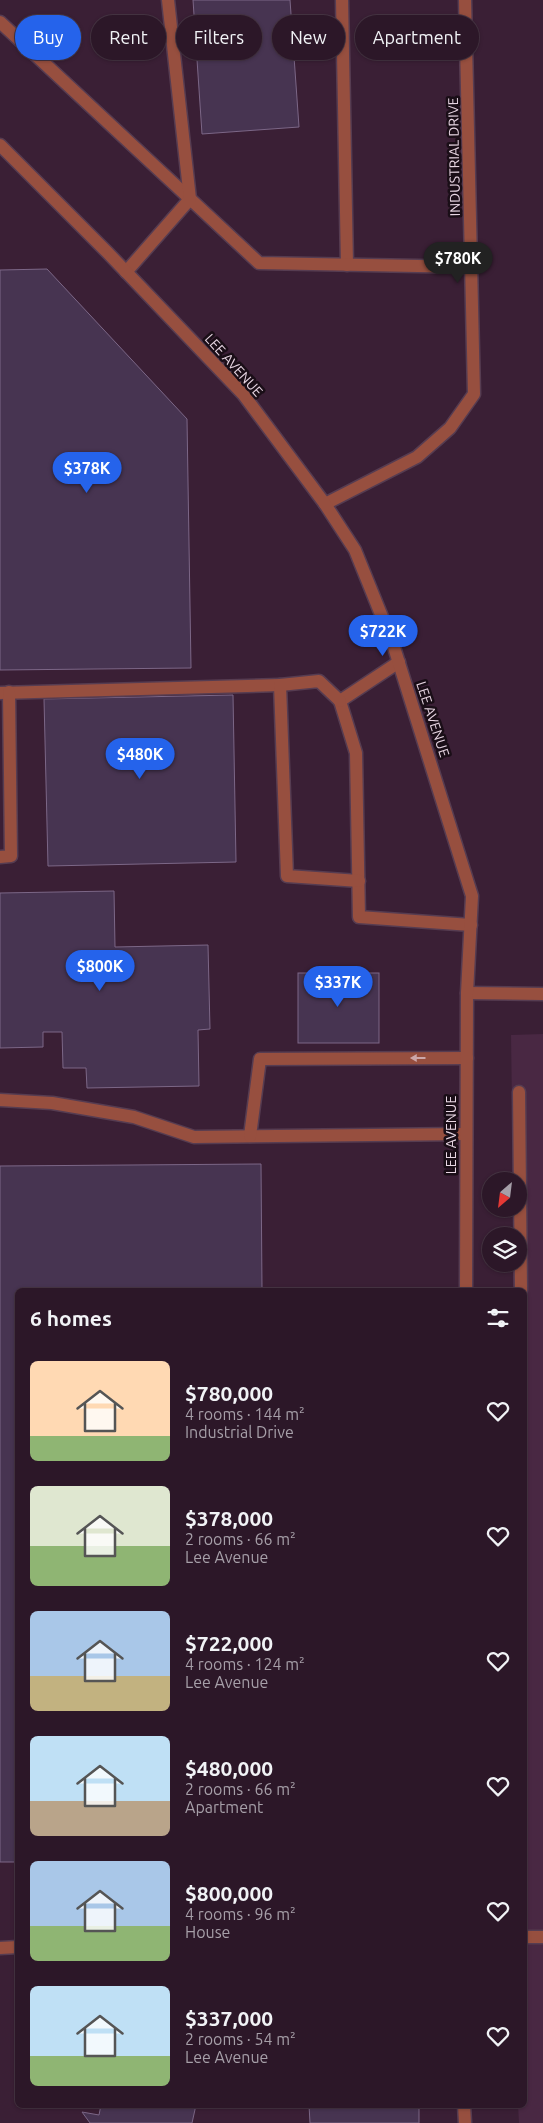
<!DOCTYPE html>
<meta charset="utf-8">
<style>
:root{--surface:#2c1728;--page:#342030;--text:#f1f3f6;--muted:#a69fa8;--line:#483645;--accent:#2563eb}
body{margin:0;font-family:Ubuntu,sans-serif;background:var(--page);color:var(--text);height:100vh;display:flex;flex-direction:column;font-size:19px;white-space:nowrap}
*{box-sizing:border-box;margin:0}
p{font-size:16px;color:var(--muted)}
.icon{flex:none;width:28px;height:28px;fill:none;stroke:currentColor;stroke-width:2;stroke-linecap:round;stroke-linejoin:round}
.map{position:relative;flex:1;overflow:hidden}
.sheet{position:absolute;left:15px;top:1288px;width:512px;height:820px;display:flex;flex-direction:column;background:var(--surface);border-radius:8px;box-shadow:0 1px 4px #0004,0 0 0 1px var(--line)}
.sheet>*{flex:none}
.hud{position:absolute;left:15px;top:15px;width:514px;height:45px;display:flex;gap:10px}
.needle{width:32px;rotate:208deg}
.tools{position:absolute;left:482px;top:1172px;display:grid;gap:10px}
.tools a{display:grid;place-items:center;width:45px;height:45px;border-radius:50%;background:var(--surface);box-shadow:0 1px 4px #0004,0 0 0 1px var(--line);font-size:25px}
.price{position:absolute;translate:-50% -42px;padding:0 11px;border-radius:18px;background:var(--accent);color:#fff;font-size:16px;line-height:32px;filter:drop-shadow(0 1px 2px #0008)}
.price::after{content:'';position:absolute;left:50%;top:30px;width:15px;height:11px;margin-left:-8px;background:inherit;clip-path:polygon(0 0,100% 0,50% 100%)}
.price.active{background:#222;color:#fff}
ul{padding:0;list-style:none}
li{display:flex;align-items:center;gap:15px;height:125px;padding:0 15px}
li span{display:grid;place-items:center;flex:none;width:140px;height:100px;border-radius:8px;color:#555}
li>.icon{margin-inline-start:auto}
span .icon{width:60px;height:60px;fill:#fffc;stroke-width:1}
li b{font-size:21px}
h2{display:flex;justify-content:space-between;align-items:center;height:60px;padding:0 15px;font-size:21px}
.tag{padding:0 18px;border-radius:22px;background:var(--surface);box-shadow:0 1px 4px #0004,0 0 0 1px var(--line);font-size:18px;line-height:45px}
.tag.active{background:var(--accent);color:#fff}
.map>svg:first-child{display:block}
.built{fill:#492843}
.building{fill:#473451;stroke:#7c6787}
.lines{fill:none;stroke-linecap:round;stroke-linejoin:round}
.service-casing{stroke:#563c51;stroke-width:15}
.minor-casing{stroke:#563c51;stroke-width:15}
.tertiary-casing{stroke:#563c51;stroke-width:15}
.service{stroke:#974f3f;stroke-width:12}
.minor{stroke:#974f3f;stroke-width:12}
.tertiary{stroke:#974f3f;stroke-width:12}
.oneway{fill:#cca7aa}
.labels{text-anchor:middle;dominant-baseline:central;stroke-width:5;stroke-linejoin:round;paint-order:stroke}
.street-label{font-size:14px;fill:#e8d6e3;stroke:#1a0e17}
</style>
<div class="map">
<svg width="543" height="2123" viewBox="0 0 543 2123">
<rect width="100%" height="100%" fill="#3a1f35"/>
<!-- built -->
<path class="built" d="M 543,1034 L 543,2123 L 519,2123 L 518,2105 L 525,2105 L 525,1290 L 513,1290 L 513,1264 L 519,1264 L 519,1236 L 513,1236 L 513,1209 L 519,1209 L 519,1181 L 513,1181 L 511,1035 Z"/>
<!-- building -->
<g class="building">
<path d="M 193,0 L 290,0 L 299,127 L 202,134 Z"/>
<path d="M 47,269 L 187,419 L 191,668 L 0,670 L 0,270 Z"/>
<path d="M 233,695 L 236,862 L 48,866 L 44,699 Z"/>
<path d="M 114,891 L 115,947 L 208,945 L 210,1029 L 198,1030 L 199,1086 L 87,1088 L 86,1068 L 63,1068 L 62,1032 L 43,1032 L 43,1047 L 0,1048 L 0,893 Z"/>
<rect x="298" y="973" width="81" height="70"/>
<path d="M 261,1164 L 262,1290 L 18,1290 L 18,1862 L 0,1862 L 0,1166 Z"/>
<path d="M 101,2105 L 196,2105 L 192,2123 L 90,2123 L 82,2112 L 99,2115 Z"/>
<path d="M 309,2105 L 419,2105 L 419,2123 L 310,2123 Z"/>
</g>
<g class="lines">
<!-- service casing -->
<g class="service-casing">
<g id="service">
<path d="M 342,0 L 347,265"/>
<path d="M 0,22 L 259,263 L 471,267"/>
<path d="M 126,272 L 190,199 L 168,0"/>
<path d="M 399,662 L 340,701 L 356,753 L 359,917 L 471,925"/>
<path d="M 0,693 L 280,685"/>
<path d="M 340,701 L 319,681 L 280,685 L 287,876 L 359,881"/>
<path d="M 0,857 L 11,856 L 9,692"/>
<path d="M 519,1092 L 521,1290"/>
<path d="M 0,1100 L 52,1103 L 134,1117 L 194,1137 L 466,1134"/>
<path d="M 250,1136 L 260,1059 L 467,1058"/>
</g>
</g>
<!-- minor casing -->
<g class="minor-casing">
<g id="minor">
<path d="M 325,504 L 417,457 L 450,428 L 474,394 L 465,0"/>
<path d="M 467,993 L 543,994"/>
<path d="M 525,1937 L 543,1937"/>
<path d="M 0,1948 L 18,1947"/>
</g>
</g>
<!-- tertiary casing -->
<g class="tertiary-casing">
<g id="tertiary">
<path d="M 0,145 L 108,253 L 243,394 L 325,504 L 355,550 L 393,644 L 472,896 L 467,993 L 466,1290"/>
<path d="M 464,2105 L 465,2123"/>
</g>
</g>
<!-- service -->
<use href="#service" class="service"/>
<!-- minor -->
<use href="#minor" class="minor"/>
<!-- tertiary -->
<use href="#tertiary" class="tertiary"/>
</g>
<!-- one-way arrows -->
<defs><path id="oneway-solid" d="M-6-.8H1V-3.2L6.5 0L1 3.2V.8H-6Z" transform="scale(1.25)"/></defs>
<use class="oneway" href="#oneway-solid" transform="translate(418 1058) rotate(180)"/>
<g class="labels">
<!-- street labels -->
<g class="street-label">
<text transform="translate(454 157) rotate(-91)">INDUSTRIAL DRIVE</text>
<text transform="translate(234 365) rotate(48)">LEE AVENUE</text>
<text transform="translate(433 719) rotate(72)">LEE AVENUE</text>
<text transform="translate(451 1135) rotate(-90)">LEE AVENUE</text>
</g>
</g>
</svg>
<div class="tools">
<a><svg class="needle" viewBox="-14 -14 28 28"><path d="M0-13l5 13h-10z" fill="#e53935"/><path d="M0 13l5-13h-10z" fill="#a69fa8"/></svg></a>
<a><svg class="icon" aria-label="layers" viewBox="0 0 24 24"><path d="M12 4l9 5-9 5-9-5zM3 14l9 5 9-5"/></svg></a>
</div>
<b class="price active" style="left:458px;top:284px">$780K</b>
<b class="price" style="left:87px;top:494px">$378K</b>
<b class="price" style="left:383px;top:657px">$722K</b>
<b class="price" style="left:140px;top:780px">$480K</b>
<b class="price" style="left:100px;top:992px">$800K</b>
<b class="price" style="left:338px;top:1008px">$337K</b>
<div class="hud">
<a class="tag active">Buy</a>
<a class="tag">Rent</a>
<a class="tag">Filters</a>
<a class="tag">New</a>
<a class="tag">Apartment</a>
</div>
<section class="sheet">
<h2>6 homes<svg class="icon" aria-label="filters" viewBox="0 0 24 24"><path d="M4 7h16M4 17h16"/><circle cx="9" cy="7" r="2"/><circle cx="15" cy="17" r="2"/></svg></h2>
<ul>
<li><span style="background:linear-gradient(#ffd9b3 75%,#8fb573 0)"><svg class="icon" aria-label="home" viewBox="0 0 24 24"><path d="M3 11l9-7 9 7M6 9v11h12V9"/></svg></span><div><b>$780,000</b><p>4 rooms · 144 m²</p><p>Industrial Drive</p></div><svg class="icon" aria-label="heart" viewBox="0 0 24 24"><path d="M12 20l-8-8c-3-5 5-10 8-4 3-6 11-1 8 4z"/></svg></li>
<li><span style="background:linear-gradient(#dfe7d0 60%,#8fb573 0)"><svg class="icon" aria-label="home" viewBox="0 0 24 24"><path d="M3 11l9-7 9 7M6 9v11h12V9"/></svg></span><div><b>$378,000</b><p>2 rooms · 66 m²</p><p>Lee Avenue</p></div><svg class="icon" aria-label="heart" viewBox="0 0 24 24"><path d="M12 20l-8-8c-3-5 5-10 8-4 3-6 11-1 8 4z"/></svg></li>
<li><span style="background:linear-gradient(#a9c7e8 65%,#c2b280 0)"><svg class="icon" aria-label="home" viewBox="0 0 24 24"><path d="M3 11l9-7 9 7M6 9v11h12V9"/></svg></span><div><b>$722,000</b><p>4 rooms · 124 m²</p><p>Lee Avenue</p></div><svg class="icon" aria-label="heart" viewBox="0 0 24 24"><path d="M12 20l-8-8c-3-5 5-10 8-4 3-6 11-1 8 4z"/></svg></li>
<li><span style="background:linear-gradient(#bfe0f5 65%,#b9a48a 0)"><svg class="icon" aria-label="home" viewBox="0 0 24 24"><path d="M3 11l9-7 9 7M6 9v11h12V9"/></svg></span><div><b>$480,000</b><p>2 rooms · 66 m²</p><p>Apartment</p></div><svg class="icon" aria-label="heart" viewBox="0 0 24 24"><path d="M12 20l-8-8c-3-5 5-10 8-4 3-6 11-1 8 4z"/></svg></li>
<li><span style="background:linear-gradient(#a9c7e8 65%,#8fb573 0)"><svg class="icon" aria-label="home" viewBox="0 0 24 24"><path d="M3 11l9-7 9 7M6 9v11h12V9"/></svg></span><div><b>$800,000</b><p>4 rooms · 96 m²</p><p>House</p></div><svg class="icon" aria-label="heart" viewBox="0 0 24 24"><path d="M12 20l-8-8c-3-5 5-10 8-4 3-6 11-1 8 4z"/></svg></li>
<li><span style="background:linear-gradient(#bfe0f5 70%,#8fb573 0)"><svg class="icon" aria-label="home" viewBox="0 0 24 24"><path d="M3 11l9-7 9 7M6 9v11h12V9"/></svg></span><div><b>$337,000</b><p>2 rooms · 54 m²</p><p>Lee Avenue</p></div><svg class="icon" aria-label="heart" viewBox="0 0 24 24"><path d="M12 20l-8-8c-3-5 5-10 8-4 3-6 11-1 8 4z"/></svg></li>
</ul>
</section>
</div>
